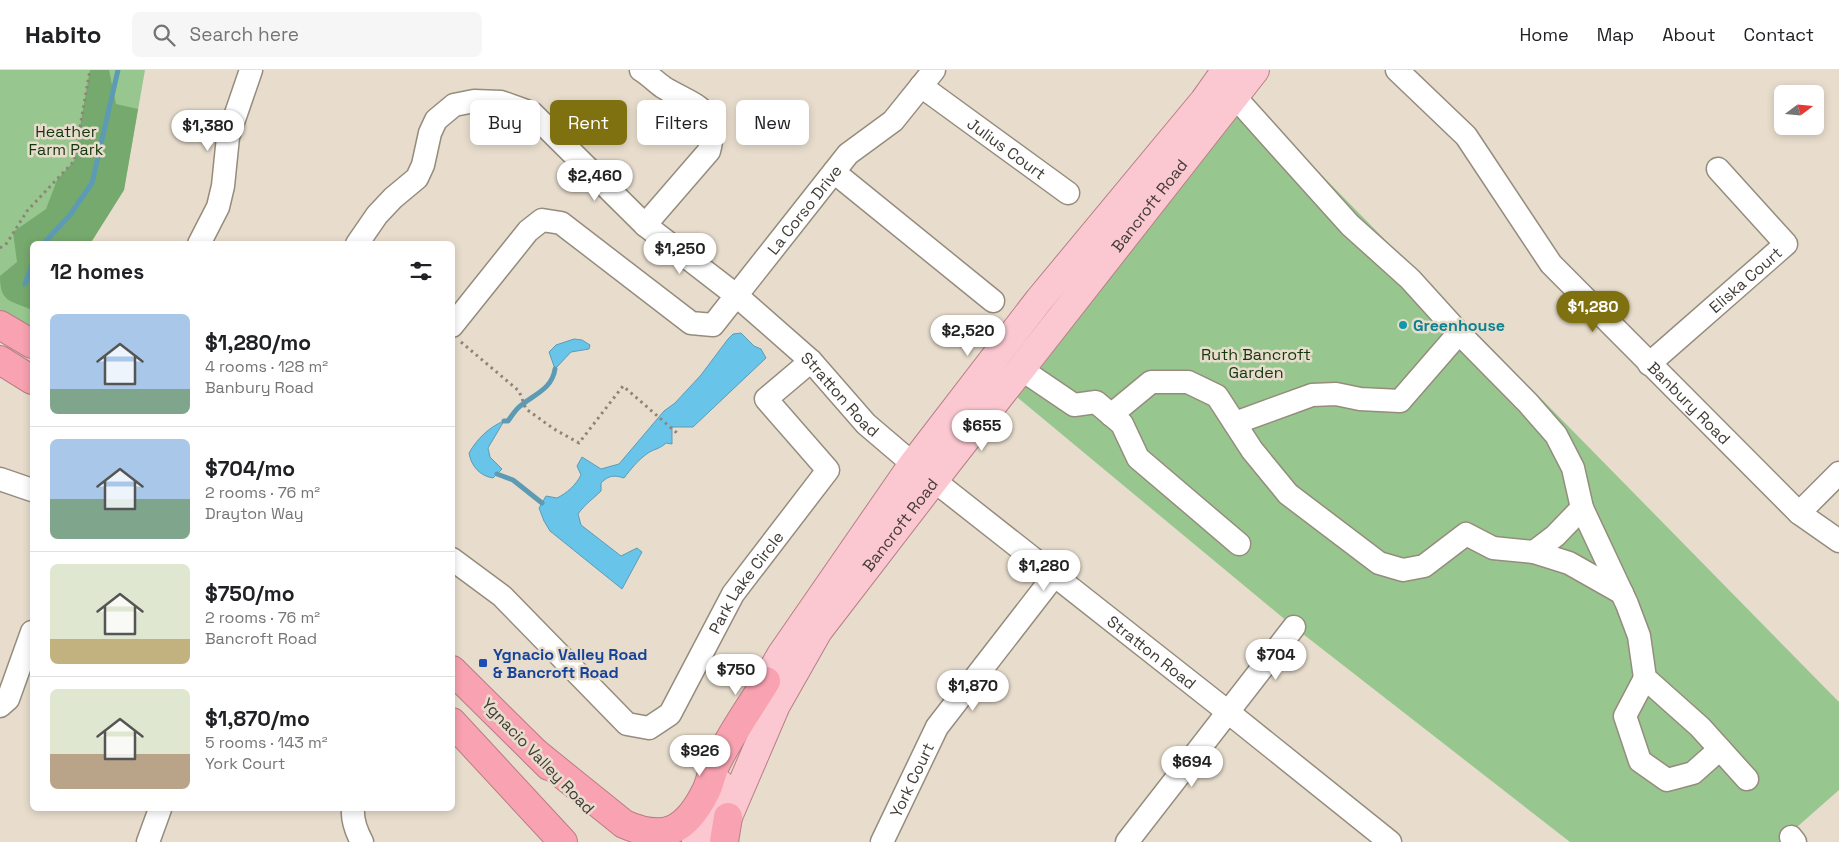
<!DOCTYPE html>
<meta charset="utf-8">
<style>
:root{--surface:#fff;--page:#f6f6f6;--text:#202124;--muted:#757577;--line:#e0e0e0;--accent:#7f7110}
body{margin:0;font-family:"Space Grotesk",sans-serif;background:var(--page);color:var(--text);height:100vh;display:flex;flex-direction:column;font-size:19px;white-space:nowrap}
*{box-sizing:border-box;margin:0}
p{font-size:16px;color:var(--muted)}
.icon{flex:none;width:28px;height:28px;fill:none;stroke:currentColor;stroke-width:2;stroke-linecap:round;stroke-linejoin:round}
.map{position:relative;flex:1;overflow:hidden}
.side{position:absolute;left:30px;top:171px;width:425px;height:570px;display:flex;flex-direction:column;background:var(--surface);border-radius:8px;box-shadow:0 2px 8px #0003}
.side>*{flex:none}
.banner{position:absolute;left:470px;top:30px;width:475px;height:45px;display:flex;gap:10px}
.needle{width:32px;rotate:74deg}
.fabs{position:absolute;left:1774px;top:15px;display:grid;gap:10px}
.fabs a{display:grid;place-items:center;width:50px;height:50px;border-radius:8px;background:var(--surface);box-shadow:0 2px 8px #0003;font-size:25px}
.price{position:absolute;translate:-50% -42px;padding:0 11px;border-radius:18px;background:#fff;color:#222;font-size:16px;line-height:32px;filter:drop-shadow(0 1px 2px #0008)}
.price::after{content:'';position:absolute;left:50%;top:30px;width:15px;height:11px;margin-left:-8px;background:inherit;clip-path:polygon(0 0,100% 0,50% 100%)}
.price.current{background:var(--accent);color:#fff}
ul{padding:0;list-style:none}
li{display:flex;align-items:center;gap:15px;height:125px;padding:0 20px}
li+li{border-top:1px solid var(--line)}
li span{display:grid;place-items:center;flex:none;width:140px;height:100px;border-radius:8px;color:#555}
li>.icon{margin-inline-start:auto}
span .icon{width:60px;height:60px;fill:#fffc;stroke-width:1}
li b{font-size:21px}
h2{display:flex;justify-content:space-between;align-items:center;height:60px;padding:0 20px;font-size:21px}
.tag{padding:0 18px;border-radius:8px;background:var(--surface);box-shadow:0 2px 8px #0003;font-size:18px;line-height:45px}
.tag.current{background:var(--accent);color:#fff}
header{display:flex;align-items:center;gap:30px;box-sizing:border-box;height:70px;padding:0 25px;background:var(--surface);border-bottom:1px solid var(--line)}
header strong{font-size:24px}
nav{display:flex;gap:28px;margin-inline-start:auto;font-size:18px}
.search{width:350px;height:45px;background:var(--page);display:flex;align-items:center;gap:12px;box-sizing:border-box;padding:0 18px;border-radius:8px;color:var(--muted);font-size:19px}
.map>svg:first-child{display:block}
.green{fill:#97c78f}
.forest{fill:#76a96d}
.water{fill:#69c4ea;stroke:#5d9bb4}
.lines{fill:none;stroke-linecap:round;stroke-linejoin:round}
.stream{stroke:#5d9bb4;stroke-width:5}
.minor-casing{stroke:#958c7d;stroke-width:25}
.major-casing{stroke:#b87e86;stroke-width:30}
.highway-casing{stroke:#b87e86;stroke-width:30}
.path{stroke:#8c857a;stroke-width:3;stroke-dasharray:2.5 4;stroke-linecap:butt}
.minor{stroke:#fff;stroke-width:22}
.major{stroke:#fbc7d0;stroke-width:28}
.highway{stroke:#f9a2b1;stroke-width:28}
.culture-dot{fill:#0f9aa8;stroke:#e8ddcd;stroke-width:2}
.transit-dot{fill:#1a4fb4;stroke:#e8ddcd;stroke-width:2}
.labels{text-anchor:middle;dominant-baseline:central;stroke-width:5;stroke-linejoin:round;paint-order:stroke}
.park-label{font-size:16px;fill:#13370d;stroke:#e8ddcd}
.street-label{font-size:16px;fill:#403c36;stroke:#e8ddcd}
.culture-label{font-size:16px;font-weight:bold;fill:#0d838f;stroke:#e8ddcd;text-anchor:start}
.transit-label{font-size:16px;font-weight:bold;fill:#164399;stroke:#e8ddcd;text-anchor:start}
</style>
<header>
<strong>Habito</strong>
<div class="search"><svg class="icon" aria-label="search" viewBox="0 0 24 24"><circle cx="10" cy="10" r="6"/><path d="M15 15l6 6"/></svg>Search here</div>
<nav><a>Home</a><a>Map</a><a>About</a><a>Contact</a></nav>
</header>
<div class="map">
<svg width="1839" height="772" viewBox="0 0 1839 772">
<rect width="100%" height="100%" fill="#e8ddcd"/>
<!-- green -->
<g class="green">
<path d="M 0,0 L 145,0 L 124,120 L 90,174 L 32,174 L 32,264 L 0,255 Z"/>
<path d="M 1239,21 L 1839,632 L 1839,720 L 1780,772 L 1570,772 L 1294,557 L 1006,318 Z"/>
</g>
<!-- forest -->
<path class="forest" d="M 90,0 L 109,0 L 116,34 L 138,39 L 124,120 L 90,174 L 32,174 L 32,240 C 10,230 0,233 0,206 L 17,192 L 13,162 L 46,139 L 57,110 L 74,91 Z"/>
<!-- water -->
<g class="water">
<path d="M 741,263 L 754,276 L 761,279 L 766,288 L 693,357 L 672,357 L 672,374 L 666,373 C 660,379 654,379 648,383 C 638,390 631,399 624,408 C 614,405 609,405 601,413 L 601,421 C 592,430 586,433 578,444 L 581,455 L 621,486 L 637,478 L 642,482 L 622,519 L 550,461 L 544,451 L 539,438 L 546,426 L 557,428 C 567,423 576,415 581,405 L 577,396 L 582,387 L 601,399 L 619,394 L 664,341 L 675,333 L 701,305 L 728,269 L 733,264 Z"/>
<path d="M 574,269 L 582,270 L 590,275 L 589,279 L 571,282 L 555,299 L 549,282 L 556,275 Z"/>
<path d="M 504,351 L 488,378 L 490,387 L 502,399 L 493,408 C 480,406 471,396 469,383 C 477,369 489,357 504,351 Z"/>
</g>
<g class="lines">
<!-- stream -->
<g class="stream">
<path d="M 43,174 L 70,145 L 92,113 L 118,0"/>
<path d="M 25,214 L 32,195"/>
<path d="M 504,351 L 508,351 C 511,347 514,342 518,338 C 532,325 552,320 555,299"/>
<path d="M 497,404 L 513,410 L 542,433"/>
</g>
<!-- minor casing -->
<g class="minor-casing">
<g id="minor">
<path id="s1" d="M 1397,0 L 1466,66 L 1551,194 L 1799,443 L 1839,471"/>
<path id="s2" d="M 921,16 L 1068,123"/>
<path d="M 1235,27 L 1350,155 L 1410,209 L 1459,263 L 1528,333 L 1556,365 L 1573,398 L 1582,438 L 1627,534 L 1639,566 L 1645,608 L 1700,657 L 1747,709"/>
<path d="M 834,102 L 993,231"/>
<path id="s3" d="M 645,155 L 737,226 L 811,291 L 866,354 L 913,394 L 1228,642 L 1390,772"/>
<path d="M 199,174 L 218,137 L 223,116 L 228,67 L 251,0"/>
<path d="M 357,174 L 377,145 L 393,128 L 417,108 L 423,95 L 430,63 L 436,50 L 454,35 L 474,31 L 501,32 L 532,43 L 645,155 L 709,81 C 721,37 691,35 663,17 C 656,12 649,5 641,0"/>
<path id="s4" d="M 452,256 L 528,161 L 542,150 L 561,153 L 691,253 L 713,255 L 848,84 L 893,51 L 934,0"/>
<path id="s5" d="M 1649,294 L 1786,174 L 1718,99"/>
<path d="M 1021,299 L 1074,335 L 1096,332 L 1122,354 L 1138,388 L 1239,474"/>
<path d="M 1111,345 L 1151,312 L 1188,312 L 1217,326 L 1252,380 L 1288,424 L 1379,493 L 1403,500 L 1424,496 L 1466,464 L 1493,478 L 1534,482 L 1555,466 L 1582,438"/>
<path d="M 1235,353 L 1312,325 L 1336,324 L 1360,329 L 1400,331 L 1459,263"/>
<path d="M 0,409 L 32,420"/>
<path d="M 1799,443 L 1839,403"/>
<path d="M 1534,482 L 1569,493 L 1622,523"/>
<path id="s6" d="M 452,489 L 502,526 L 627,654 L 649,658 L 670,644 L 733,524 L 828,400 L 766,329 L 811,291"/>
<path d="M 1645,608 L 1625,646 L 1640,691 L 1667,710 L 1693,703 L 1720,679"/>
<path d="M 0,636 L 8,629 L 32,562"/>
<path d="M 353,739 C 352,751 356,761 362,772"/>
<path d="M 1791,767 L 1795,772"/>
<path d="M 148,772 L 160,739"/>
<path id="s7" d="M 882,772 L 937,657 L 1054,506"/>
<path d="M 1127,772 L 1294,557"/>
</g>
</g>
<!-- major casing -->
<g class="major-casing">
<g id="major">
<path d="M 757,632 L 766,611 L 781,585 L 913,394 L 1039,230 L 1204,31 L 1226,0"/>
<path id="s8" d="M 719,768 L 776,635 L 818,561 L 948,392 L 1255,0"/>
<path d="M 696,772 L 720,714"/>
</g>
</g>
<!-- highway casing -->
<g class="highway-casing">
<g id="highway">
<path d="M 0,255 L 32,274"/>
<path d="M 0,290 L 32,310"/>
<path d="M 452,600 L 549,696"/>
<path d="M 452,652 L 563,772"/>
<path d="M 536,683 L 624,754 C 665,772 686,761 706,721 C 710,713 711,704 715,696 C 729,667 749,639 766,611"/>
<path d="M 724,772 L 728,747"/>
</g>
</g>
<!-- path -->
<g class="path">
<path d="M 0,178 L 7,173 L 27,141 L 74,91 L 90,0"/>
<path d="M 461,272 L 519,321 L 526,339 L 554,359 L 579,373 L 623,316 L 677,363"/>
</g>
<!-- minor -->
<use href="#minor" class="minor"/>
<!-- major -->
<use href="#major" class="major"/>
<!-- highway -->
<use href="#highway" class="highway"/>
</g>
<!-- markers -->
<circle class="culture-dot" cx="1403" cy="255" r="5"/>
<rect class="transit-dot" x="478" y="588" width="10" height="10" rx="2.5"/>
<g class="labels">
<!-- park labels -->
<g class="park-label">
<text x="66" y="61">Heather<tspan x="66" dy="18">Farm Park</tspan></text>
<text x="1256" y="284">Ruth Bancroft<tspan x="1256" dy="18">Garden</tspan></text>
</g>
<!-- street labels -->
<g class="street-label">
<text stroke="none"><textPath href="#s2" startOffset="106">Julius Court</textPath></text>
<text stroke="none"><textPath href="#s8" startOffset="769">Bancroft Road</textPath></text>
<text stroke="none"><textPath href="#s4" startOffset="492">La Corso Drive</textPath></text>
<text stroke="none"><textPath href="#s5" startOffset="128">Eliska Court</textPath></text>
<text stroke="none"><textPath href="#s3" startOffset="259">Stratton Road</textPath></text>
<text stroke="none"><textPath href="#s1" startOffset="445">Banbury Road</textPath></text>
<text stroke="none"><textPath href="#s8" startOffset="364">Bancroft Road</textPath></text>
<text stroke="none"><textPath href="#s6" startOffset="441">Park Lake Circle</textPath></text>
<text stroke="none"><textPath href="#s3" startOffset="664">Stratton Road</textPath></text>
<text transform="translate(538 686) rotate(46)">Ygnacio Valley Road</text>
<text stroke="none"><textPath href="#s7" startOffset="69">York Court</textPath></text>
</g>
<!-- culture labels -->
<g class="culture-label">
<text x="1413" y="255">Greenhouse</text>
</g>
<!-- transit labels -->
<g class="transit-label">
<text x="493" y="584">Ygnacio Valley Road<tspan x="493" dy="18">&amp; Bancroft Road</tspan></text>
</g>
</g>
</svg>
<div class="fabs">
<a><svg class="needle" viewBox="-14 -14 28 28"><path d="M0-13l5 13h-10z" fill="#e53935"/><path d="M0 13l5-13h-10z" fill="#757577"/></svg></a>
</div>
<b class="price" style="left:208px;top:82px">$1,380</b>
<b class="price" style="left:595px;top:132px">$2,460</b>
<b class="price" style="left:680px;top:205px">$1,250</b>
<b class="price current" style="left:1593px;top:263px">$1,280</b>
<b class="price" style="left:968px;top:287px">$2,520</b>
<b class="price" style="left:982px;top:382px">$655</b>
<b class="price" style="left:1044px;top:522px">$1,280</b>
<b class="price" style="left:1276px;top:611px">$704</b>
<b class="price" style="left:736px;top:626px">$750</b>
<b class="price" style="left:973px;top:642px">$1,870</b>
<b class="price" style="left:700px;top:707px">$926</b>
<b class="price" style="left:1192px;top:718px">$694</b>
<div class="banner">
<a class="tag">Buy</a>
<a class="tag current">Rent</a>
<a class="tag">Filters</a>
<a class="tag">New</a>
</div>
<section class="side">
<h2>12 homes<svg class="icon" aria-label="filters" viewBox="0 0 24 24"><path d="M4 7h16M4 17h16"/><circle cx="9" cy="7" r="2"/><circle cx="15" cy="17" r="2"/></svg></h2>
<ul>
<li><span style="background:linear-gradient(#a9c7e8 75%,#7fa58c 0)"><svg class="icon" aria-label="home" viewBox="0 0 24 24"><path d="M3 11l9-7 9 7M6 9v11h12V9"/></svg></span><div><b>$1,280/mo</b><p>4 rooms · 128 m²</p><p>Banbury Road</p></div></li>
<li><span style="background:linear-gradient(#a9c7e8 60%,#7fa58c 0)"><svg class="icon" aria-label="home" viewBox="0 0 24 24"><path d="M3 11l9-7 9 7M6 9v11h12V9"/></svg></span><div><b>$704/mo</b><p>2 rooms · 76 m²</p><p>Drayton Way</p></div></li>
<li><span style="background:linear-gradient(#dfe7d0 75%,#c2b280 0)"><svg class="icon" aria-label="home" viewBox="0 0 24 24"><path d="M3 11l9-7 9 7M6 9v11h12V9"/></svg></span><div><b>$750/mo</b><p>2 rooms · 76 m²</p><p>Bancroft Road</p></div></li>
<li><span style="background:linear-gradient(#dfe7d0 65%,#b9a48a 0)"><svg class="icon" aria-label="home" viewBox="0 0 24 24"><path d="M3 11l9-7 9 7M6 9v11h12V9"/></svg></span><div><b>$1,870/mo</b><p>5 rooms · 143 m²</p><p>York Court</p></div></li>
</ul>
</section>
</div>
